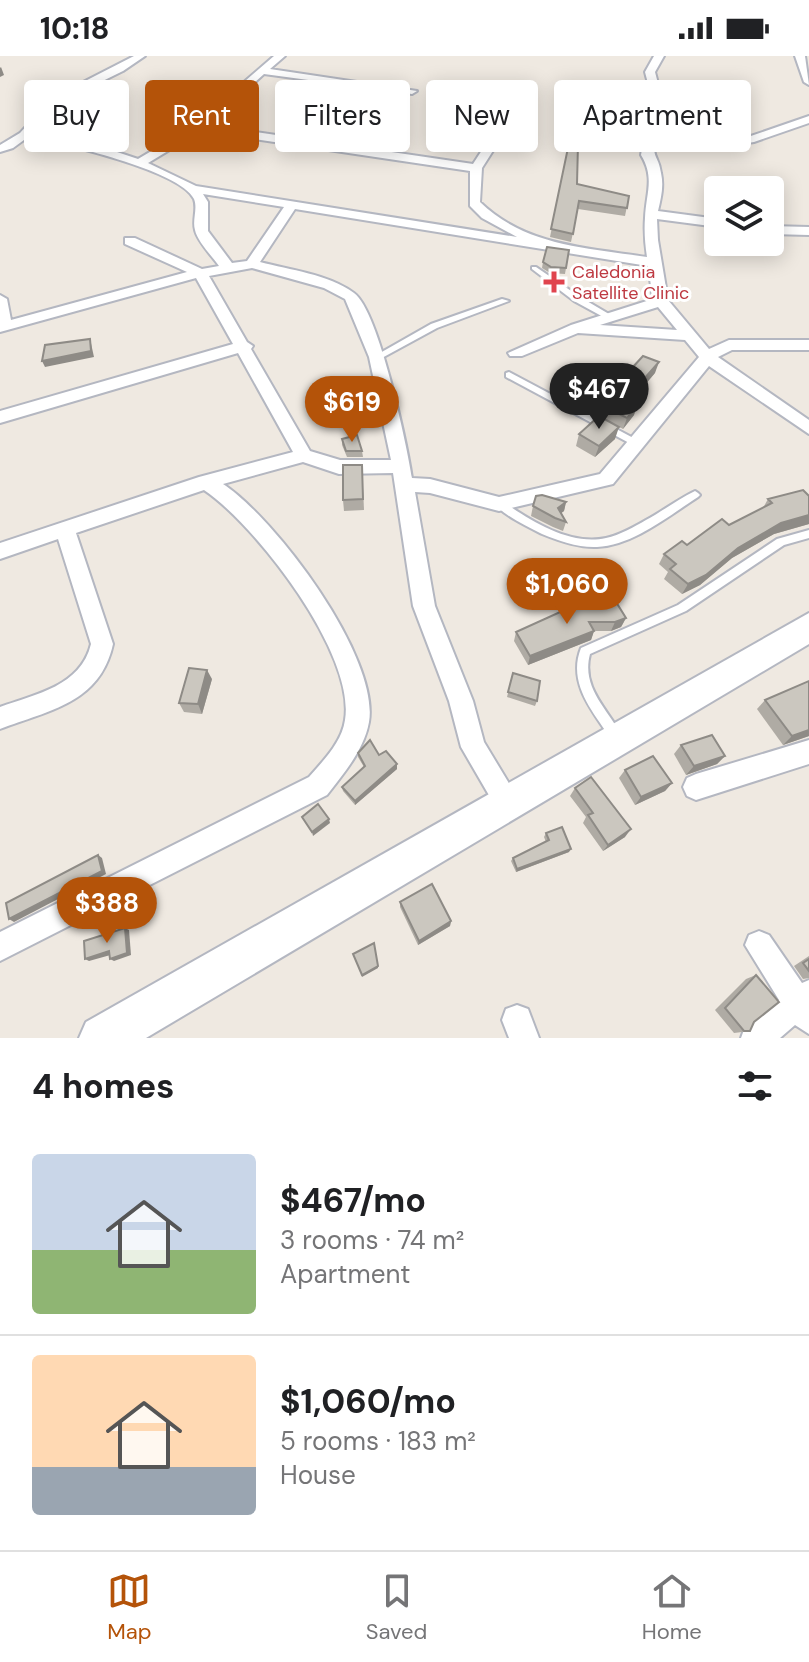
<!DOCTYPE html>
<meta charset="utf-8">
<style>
:root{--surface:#fff;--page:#f2f2f2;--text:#202124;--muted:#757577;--line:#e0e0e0;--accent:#b45309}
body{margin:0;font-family:"DM Sans",sans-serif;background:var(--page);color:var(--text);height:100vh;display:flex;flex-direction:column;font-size:30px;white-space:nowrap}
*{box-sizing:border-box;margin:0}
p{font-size:26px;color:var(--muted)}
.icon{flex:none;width:44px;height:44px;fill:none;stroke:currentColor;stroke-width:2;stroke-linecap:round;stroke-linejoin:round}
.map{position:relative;height:982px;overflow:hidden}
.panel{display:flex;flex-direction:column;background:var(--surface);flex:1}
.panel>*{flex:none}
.hud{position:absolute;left:24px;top:24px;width:762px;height:72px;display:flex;gap:16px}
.buttons{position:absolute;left:704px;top:120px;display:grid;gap:16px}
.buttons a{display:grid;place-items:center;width:80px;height:80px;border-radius:8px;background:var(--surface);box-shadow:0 4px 20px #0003;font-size:40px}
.price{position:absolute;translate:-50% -68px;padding:0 18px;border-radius:28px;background:var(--accent);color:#fff;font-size:26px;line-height:52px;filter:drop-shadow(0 2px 4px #0008)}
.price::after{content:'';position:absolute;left:50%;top:48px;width:24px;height:18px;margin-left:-12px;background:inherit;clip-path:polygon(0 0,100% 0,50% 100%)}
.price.active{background:#222;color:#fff}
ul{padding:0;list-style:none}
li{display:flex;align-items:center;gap:24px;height:200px;padding:0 32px}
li+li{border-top:2px solid var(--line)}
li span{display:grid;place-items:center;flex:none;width:224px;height:160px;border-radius:8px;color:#555}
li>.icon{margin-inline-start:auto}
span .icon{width:96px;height:96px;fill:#fffc;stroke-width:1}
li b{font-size:34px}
h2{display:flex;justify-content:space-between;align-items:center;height:96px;padding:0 32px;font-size:34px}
.tag{padding:0 28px;border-radius:8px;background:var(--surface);box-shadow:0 4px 20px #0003;font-size:28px;line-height:72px}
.tag.active{background:var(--accent);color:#fff}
.status{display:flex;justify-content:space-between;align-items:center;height:56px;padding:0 40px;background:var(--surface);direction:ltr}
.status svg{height:22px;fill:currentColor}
.tabs{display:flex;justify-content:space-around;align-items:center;height:112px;border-top:2px solid var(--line);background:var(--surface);font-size:22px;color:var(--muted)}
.tabs a{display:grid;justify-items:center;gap:4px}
.tabs .active{color:var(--accent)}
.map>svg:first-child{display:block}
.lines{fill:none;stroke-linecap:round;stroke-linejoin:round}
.lane-casing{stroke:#b4b7c1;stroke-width:4}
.street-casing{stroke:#b4b7c1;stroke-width:4}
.secondary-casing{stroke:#b4b7c1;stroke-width:4}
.lane{fill:#fff;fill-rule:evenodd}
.street{fill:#fff;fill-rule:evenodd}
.secondary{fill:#fff;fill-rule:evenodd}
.wall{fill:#afaba4}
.shaded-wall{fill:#8e8b86}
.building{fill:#cbc7bf;stroke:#8e8b86;stroke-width:2}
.health-dot{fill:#e0444e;stroke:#fff;stroke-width:3}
.labels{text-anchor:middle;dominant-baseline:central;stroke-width:6;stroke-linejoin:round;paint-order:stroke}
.far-health-label{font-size:18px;fill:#be3a42;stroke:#fff;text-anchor:start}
</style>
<div class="status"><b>10:18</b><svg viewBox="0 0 49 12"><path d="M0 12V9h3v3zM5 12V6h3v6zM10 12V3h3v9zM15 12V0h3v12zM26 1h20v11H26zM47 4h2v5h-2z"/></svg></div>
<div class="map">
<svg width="809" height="982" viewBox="0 0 809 982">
<rect width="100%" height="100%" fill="#efe9e1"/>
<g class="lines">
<!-- lane casing -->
<g class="lane-casing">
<g id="lane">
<path d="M 532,211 L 536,211 L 580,241 L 614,261 L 613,263 L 607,263 L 574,245 L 532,213 Z"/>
<path d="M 502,243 L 509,245 L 437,272 L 380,303 L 374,303 L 373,301 L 431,268 Z"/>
<path d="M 509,316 L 639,385 L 640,387 L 639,389 L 633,389 L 506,321 L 506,317 Z"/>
<path d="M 695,435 L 698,437 L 700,439 L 698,441 C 670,459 632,490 597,491 C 579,492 559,485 542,478 C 526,470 507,461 494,448 L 499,444 L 502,445 C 531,465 570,490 606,482 C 620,479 634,471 646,464 C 663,455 678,443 695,435 Z"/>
<path d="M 809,474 L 809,482 L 784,489 L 686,555 L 590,598 C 581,632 608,653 622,680 L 620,684 L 616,686 L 612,684 C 593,656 567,627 581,592 L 678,549 L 777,483 Z"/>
</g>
</g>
<!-- street casing -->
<g class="street-casing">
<g id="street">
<path d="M 134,0 L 145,0 L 123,15 L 60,46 L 33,75 L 96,89 L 138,103 L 192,71 L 274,0 L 285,0 L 270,13 L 417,35 L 412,38 L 264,18 L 208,69 L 473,108 L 486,88 L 494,88 L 496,90 L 482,112 L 480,146 C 525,190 588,192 647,201 C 645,188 644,175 645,162 C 646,137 655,122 641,99 L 651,39 L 645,16 L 654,0 L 664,0 L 655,16 L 661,39 L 656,73 L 723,85 L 748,81 L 809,60 L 809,67 L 754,86 L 723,91 L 655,80 C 652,105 658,97 661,117 C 664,130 661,142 658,155 L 718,163 L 718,171 L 657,163 L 658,184 L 668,244 L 709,293 L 729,284 L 809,284 L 809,294 L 732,294 L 718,301 L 809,364 L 809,378 L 709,310 L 613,428 L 499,455 L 430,437 L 415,436 L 435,550 L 473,645 L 484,686 L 519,744 L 515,753 L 506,757 L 497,753 L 461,691 L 449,645 L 413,550 L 393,417 L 339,418 L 303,406 L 223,428 C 275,462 380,601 369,666 C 364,694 344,717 327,739 L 0,905 L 0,876 L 309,721 C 323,705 342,686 345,664 C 356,598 256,469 204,434 L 76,477 L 113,588 C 100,647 50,654 0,673 L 0,651 C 36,638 81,630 91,588 L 58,483 L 0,503 L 0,487 L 199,421 L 293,396 L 238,297 L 0,367 L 0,355 L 233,288 L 196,222 L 0,276 L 0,239 L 7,243 L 11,264 L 187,216 L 125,188 L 125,182 L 135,182 L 202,213 L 219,210 C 212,200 197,185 195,174 C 192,164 198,153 194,143 C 180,114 61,87 28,81 L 13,92 L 0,96 L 0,89 L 20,77 L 52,42 ZM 201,75 L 470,115 L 470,150 L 482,162 L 517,181 L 196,130 L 148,107 ZM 203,138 L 284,151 L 247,205 L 232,207 L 208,175 L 208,146 ZM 295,153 L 648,210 L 653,243 L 571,269 L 508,297 L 510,300 L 522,300 L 578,277 L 685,284 L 699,301 L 600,418 L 499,441 L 430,423 L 412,422 C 407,390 379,255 354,237 C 328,218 290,214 260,206 ZM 252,212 L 324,232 L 345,243 L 369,301 L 391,404 L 340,404 L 310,395 L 251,293 L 253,290 L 247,286 L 209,220 ZM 658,251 L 677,274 L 600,269 Z"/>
<path d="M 795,0 L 805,0 L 809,29 L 804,26 Z"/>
<path d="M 770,170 L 809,171 L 809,179 L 770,178 Z"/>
<path d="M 809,684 L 809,708 L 696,744 L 687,740 L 683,731 L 687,722 L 696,718 Z"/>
<path d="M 759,875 L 769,879 L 802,927 L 809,924 L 809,978 L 795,969 L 780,982 L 741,982 L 745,971 L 779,944 L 745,889 L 749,879 Z"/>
<path d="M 517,949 L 528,953 L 539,982 L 509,982 L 502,964 L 506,953 Z"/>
</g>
</g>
<!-- secondary casing -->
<g class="secondary-casing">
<path id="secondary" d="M 809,557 L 809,588 L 146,982 L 79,982 L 86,966 Z"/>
</g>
<!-- lane -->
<use href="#lane" class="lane"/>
<!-- street -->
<use href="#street" class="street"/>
<!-- secondary -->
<use href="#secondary" class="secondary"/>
</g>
<!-- wall -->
<g class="wall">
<path d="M 569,87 L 577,128 L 629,140 L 625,160 L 578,153 L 571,186 L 550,181 Z"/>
<path d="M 569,194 L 565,218 L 550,217 L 542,212 L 543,206 Z"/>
<path d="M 655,317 L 631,345 L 634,359 L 623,373 L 596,359 L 599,348 Z"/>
<path d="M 579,378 L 615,383 L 595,401 L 576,390 Z"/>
<path d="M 342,383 L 362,395 L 363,401 L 347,401 L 342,389 Z"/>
<path d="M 362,409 L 364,454 L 344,455 L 343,444 Z"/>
<path d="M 809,440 L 809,468 L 774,478 L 732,502 L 700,529 L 682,538 L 664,523 L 668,516 L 659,508 L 664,498 L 687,489 L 763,452 L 768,443 Z"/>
<path d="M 566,446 L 564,455 L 561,457 L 566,466 L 563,475 L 553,471 L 531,460 L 533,450 Z"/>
<path d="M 597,551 L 626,562 L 621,571 L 611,575 L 594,575 L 591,584 L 528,609 L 514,585 L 516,576 Z"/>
<path d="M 513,617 L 537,645 L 535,650 L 507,641 Z"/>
<path d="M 212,623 L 202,658 L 184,656 L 179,647 Z"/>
<path d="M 809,625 L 809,680 L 783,689 L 757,653 L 765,644 Z"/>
<path d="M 681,689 L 725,700 L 717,708 L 686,719 L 674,698 Z"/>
<path d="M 358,697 L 379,699 L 397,708 L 397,713 L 355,749 L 343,735 L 342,731 L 364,711 L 358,701 Z"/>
<path d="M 625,714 L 672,727 L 665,735 L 635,749 L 619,722 Z"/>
<path d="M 575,732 L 625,781 L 603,795 L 583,767 L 586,761 L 570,740 Z"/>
<path d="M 546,777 L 569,796 L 516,816 L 511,805 L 513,802 L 546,786 L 544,781 Z"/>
<path d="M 400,846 L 451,865 L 450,870 L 418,889 L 400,851 Z"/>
<path d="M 809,900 L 809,922 L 803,923 L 794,910 Z"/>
<path d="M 756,919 L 754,966 L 750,975 L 734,977 L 715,954 L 746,923 Z"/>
</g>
<!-- shaded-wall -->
<g class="shaded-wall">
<path d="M 1,11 L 4,19 L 0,21 L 0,12 Z"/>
<path d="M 90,283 L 94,301 L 45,311 L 42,305 Z"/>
<path d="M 659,306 L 655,317 L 623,354 L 626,343 Z"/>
<path d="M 638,348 L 634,359 L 623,373 L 627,362 Z"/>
<path d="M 619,371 L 615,383 L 595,401 L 599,390 Z"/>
<path d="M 566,446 L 564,455 L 555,462 L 558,452 Z"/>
<path d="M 809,459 L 809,468 L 774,478 L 732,502 L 700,529 L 682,538 L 688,528 L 738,492 L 781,467 Z"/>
<path d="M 626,562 L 621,571 L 611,575 L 615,566 Z"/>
<path d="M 594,575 L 591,584 L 528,609 L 530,600 Z"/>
<path d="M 207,614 L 212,623 L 202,658 L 198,648 Z"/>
<path d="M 809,674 L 809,680 L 783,689 L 792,680 Z"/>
<path d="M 725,700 L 717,708 L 686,719 L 694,710 Z"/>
<path d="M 397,708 L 397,713 L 355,749 L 355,745 Z"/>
<path d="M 672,727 L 665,735 L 635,749 L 641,741 Z"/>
<path d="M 329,763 L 330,767 L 313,780 L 312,776 Z"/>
<path d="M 631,773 L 625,781 L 603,795 L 608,789 Z"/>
<path d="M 571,793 L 569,796 L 516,816 L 517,813 Z"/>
<path d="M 98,799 L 102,802 L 106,818 L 14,866 L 9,863 Z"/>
<path d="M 451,865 L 450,870 L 418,889 L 419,885 Z"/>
<path d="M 125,872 L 129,874 L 131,899 L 114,905 L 110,903 Z"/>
<path d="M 109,895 L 114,898 L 89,905 L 85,903 Z"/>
<path d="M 378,910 L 378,912 L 362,921 L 362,919 Z"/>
</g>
<!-- building -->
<g class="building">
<path d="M 569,87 L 578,88 L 577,128 L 629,140 L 627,152 L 579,145 L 573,178 L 551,173 Z"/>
<path d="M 547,191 L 569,194 L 566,212 L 551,211 L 543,206 Z"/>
<path d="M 90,283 L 91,295 L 42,305 L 45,289 Z"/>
<path d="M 643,300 L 659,306 L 626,343 L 638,348 L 627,362 L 599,348 Z"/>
<path d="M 599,360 L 619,371 L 599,390 L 579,378 Z"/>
<path d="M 357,379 L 362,395 L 346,395 L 342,383 Z"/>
<path d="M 343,409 L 362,409 L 363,443 L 343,444 Z"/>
<path d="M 803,434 L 809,440 L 809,459 L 781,467 L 738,492 L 706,519 L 688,528 L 670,513 L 676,508 L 664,498 L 682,485 L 687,489 L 722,463 L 729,469 L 772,447 L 768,443 Z"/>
<path d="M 542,439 L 566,446 L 558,452 L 566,466 L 555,462 L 533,450 L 536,440 Z"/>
<path d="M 591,542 L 597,551 L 616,546 L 626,562 L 615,566 L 589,566 L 594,575 L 530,600 L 516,576 Z"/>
<path d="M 189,612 L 207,614 L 198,648 L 179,647 Z"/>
<path d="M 513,617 L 540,625 L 537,645 L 508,636 Z"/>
<path d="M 809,625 L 809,674 L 792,680 L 765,644 Z"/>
<path d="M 712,679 L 725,700 L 694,710 L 681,689 Z"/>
<path d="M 370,684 L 379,699 L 386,695 L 397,708 L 355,745 L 342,731 L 365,710 L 358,697 Z"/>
<path d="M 653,700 L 672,727 L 641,741 L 625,714 Z"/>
<path d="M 591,721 L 631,773 L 608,789 L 588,759 L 593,757 L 575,732 Z"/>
<path d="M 318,748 L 329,763 L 312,776 L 302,761 Z"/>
<path d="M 562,771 L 571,793 L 517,813 L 513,802 L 549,784 L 546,777 Z"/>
<path d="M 98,799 L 102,815 L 9,863 L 6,847 Z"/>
<path d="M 432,828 L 451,865 L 419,885 L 400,846 Z"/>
<path d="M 125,872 L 127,897 L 110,903 L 109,895 L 85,903 L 84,885 Z"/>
<path d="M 374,887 L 378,910 L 362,919 L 353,898 Z"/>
<path d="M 809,903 L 809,915 L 803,907 Z"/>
<path d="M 756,919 L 779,946 L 754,966 L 750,975 L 744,975 L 725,952 Z"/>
</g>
<!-- markers -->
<path class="health-dot" d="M550 214h8v8h8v8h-8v8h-8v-8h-8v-8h8z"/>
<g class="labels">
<!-- far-health labels -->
<g class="far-health-label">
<text x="572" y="216">Caledonia<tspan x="572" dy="21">Satellite Clinic</tspan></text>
</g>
</g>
</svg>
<div class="buttons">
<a><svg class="icon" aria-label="layers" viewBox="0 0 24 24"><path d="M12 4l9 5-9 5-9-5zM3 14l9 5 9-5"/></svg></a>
</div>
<b class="price active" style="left:599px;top:375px">$467</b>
<b class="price" style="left:352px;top:388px">$619</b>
<b class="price" style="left:567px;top:570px">$1,060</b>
<b class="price" style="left:107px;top:889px">$388</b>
<div class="hud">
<a class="tag">Buy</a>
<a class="tag active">Rent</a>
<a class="tag">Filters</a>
<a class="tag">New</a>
<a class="tag">Apartment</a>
</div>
</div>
<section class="panel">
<h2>4 homes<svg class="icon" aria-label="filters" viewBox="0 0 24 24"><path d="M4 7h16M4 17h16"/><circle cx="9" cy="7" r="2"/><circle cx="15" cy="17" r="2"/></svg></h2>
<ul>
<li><span style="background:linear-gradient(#c9d6e8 60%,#8fb573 0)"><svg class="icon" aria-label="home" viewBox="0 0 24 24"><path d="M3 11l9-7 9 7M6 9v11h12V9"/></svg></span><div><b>$467/mo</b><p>3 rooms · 74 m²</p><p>Apartment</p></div></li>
<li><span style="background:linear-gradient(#ffd9b3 70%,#9aa5b1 0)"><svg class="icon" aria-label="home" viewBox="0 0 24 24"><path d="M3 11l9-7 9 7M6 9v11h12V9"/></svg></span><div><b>$1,060/mo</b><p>5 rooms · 183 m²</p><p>House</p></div></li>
</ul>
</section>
<nav class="tabs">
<a class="active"><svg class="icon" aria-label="map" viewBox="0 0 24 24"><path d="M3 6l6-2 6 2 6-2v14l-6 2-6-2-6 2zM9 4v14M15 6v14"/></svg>Map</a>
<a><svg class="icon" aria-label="saved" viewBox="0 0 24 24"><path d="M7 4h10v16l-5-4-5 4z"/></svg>Saved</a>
<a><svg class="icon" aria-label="home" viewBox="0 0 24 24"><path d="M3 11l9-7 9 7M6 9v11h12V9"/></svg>Home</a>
</nav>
